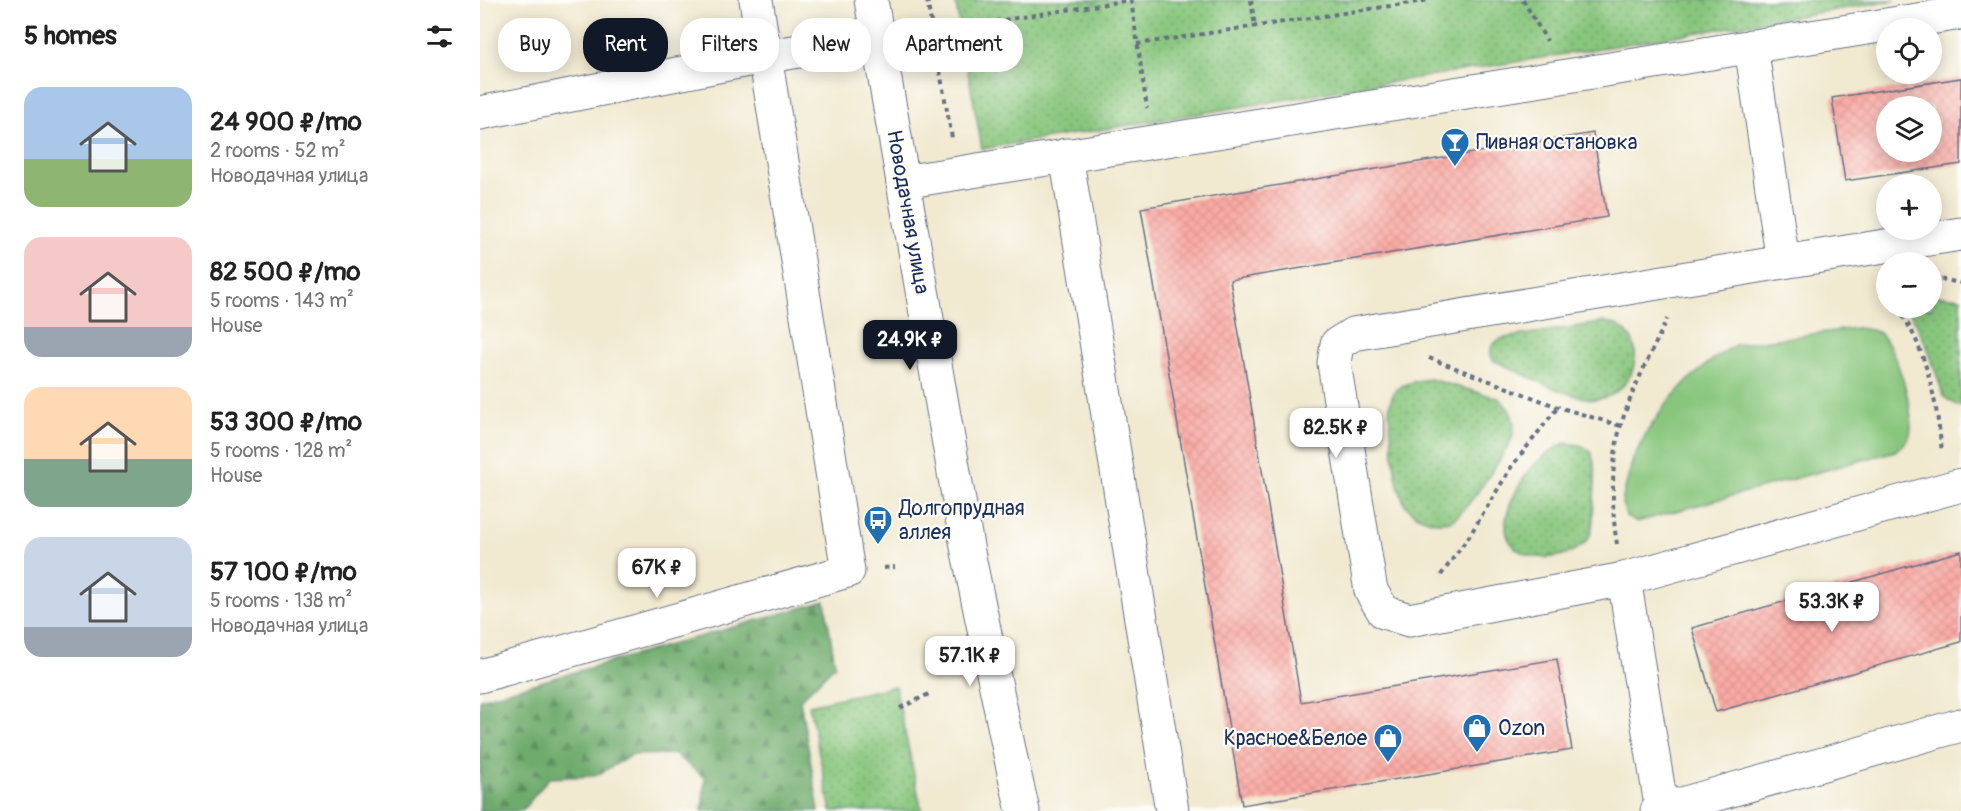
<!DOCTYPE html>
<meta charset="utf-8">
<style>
:root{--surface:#fff;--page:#f2f2f2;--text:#222;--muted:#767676;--accent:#111827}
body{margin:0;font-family:Pangolin,sans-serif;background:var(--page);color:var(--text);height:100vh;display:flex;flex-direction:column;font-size:22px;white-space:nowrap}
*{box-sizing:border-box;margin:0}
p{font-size:20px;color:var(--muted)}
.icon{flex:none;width:33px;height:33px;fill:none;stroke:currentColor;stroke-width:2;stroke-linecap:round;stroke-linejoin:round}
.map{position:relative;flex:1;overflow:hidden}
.side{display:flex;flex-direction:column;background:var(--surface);width:480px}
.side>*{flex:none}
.banner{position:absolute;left:18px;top:18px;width:570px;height:54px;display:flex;gap:12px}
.controls{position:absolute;left:1396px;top:18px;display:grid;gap:12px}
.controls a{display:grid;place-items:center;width:66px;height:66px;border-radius:50%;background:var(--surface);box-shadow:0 3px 15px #0003;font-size:30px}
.price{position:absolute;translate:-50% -51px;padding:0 14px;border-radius:12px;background:#fff;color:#222;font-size:20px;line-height:39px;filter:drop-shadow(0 2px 3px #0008)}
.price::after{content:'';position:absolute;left:50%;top:36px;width:18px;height:14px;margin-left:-9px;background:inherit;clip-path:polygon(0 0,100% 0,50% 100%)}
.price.active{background:var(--accent);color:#fff}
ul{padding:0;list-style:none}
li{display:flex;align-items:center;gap:18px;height:150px;padding:0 24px}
li span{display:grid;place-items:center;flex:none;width:168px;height:120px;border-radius:18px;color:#555}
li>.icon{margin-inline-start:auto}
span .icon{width:72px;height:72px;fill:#fffc;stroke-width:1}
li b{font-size:26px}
h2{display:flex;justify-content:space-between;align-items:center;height:72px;padding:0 24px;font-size:26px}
.pill{padding:0 21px;border-radius:24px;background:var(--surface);box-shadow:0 3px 15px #0003;font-size:21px;line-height:54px}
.pill.active{background:var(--accent);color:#fff}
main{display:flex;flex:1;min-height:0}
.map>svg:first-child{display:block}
.forest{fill:url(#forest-firs);stroke:#446d65;stroke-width:1.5}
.park{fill:url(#park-dots);stroke:#527a6e;stroke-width:1.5}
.pitch{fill:#88c67d;stroke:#527a6e;stroke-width:1.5}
.building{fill:url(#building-cross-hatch);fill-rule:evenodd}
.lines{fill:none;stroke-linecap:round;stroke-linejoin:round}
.minor-casing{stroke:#667086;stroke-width:35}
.path{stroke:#667086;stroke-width:4;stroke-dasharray:4.5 4.5;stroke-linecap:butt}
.minor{stroke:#fff;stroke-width:33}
.labels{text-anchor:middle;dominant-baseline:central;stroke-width:4.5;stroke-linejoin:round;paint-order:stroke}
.poi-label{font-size:21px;fill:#1b2f5e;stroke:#fdfcf7;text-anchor:start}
.street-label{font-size:21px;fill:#1b2f5e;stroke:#fdfcf7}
</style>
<main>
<section class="side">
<h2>5 homes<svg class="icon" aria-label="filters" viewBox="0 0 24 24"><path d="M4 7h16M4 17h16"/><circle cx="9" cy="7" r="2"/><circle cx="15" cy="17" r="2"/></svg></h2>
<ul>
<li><span style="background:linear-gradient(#a9c7e8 60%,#8fb573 0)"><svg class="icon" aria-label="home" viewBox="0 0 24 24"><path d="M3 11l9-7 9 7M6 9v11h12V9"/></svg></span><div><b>24 900 ₽/mo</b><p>2 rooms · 52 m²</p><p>Новодачная улица</p></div></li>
<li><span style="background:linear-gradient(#f6c9c9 75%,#9aa5b1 0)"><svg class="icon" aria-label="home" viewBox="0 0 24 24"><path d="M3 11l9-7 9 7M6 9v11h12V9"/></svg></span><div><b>82 500 ₽/mo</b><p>5 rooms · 143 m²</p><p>House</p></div></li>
<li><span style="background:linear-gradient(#ffd9b3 60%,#7fa58c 0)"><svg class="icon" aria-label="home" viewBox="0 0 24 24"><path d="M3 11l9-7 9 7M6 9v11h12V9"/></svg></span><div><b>53 300 ₽/mo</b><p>5 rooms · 128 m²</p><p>House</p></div></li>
<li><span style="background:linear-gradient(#c9d6e8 75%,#9aa5b1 0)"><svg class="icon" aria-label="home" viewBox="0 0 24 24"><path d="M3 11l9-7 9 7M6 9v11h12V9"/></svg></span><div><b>57 100 ₽/mo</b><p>5 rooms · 138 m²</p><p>Новодачная улица</p></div></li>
</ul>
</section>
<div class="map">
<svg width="1481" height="811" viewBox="0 0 1481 811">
<defs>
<pattern id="forest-firs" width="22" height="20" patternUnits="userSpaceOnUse" patternTransform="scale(1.5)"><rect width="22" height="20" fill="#6eab6c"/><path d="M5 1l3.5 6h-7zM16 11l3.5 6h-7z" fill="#5a8c5c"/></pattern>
<pattern id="park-dots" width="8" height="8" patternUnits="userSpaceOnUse" patternTransform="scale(1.5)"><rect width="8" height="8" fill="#88c67d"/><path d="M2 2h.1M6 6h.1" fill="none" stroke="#6ea16a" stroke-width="1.8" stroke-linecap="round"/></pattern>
<pattern id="building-cross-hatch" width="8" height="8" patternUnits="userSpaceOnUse" patternTransform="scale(1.5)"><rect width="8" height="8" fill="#fbaba5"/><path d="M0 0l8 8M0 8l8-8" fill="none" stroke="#d79390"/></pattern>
</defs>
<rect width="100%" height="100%" fill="#fdfcf7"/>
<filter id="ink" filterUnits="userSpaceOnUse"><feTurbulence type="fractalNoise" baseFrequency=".0167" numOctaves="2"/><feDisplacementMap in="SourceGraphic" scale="12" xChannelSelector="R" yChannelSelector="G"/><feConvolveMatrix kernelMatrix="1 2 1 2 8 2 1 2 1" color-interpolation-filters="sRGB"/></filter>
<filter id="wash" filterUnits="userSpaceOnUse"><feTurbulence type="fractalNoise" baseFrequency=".008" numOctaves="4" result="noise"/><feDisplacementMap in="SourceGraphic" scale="24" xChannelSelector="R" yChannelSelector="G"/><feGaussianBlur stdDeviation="1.35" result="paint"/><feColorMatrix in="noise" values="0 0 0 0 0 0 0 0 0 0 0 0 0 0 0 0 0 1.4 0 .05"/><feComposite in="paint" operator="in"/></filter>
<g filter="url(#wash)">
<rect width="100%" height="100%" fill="#f1e9d0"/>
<!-- forest -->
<path class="forest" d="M 345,601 L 355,665 L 320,700 L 339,811 L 222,811 L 225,778 L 194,754 L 152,755 L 115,776 L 69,778 L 42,811 L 0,811 L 0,699 Z"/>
<!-- park -->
<g class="park">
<path d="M 475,0 L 1416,0 L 502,149 Z"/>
<path d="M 1452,295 L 1481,298 L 1481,406 L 1477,406 L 1464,397 L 1447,346 L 1430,312 L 1429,308 L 1452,308 Z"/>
<path d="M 1125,322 C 1174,329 1158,396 1116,399 C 1090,400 1038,371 1013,360 C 1007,348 1013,342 1024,338 Z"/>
<path d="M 950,379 L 1018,398 C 1027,405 1033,413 1034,425 C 1034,428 1033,435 1032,438 C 1026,452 983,518 970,521 C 957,525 936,518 928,508 C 914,492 912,441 910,420 C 906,388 922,382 950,379 Z"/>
<path d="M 1085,443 L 1100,445 L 1111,451 C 1117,470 1115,482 1114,501 C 1113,511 1114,524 1111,533 C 1096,570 999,570 1033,498 C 1046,471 1058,457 1085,443 Z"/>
<path d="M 415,686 L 442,811 L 351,811 L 329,705 Z"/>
</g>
<!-- pitch -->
<path class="pitch" d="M 1376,328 C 1384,329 1392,329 1399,333 C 1416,345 1436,414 1430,434 C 1427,443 1422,446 1415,451 L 1157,522 L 1146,516 L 1142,503 L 1145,489 L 1153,459 L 1167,432 L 1186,404 L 1205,383 L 1232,360 L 1255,345 Z"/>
<g id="blocks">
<!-- building -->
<g class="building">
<path d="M 1481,78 L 1481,164 L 1365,181 L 1352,98 ZM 1407,106 L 1452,106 L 1452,152 L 1407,152 Z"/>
<path d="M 1113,133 L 1127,217 L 750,280 L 821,702 L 1077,659 L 1092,750 L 762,805 L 661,208 Z"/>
<path d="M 1481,551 L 1481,642 L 1236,712 L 1212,628 Z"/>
</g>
</g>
</g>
<g filter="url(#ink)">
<use href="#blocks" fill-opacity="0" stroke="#667086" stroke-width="1.5"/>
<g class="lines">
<!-- minor casing -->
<g class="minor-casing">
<g id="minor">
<path d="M 391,0 L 488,552 L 531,759 L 543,811"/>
<path d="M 1271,46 L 1303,262"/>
<path d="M 0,113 L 283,57 L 398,38"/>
<path d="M 586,155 L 692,811"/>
<path d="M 423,182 L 1481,13"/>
<path d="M 1481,234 L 1303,262 L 873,334 L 857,344 L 854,363 L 891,591 L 904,612 L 929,620 L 1144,579 L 1481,485"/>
<path d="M 1144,579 L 1182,811"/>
<path d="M 0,676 L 368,571 L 276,0"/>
<path d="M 1177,811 L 1481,725"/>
</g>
</g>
<!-- path -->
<g class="path">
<path d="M 447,0 L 472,138"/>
<path d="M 651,0 L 667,108"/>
<path d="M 771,0 L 775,27"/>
<path d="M 1043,0 L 1067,41"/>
<path d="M 453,31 L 650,0"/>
<path d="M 657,44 L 950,0"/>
<path d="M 1452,278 L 1481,283"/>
<path d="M 1418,308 C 1426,321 1435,335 1440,350 C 1453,383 1458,417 1462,452"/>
<path d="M 949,358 L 1078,407 L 1141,426"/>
<path d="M 1137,544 C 1131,510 1131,458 1141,425 C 1152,389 1171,354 1187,319"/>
<path d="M 404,568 L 415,567"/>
<path d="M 961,575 L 990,535 L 1032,466 L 1078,407"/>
<path d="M 420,708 L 449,694"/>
</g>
<!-- minor -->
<use href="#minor" class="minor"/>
</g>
</g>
<!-- icons -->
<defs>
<g id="bar-pin" transform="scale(1.5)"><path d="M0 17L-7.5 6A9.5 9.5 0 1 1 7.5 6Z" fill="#1f6fb2" stroke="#fdfcf7"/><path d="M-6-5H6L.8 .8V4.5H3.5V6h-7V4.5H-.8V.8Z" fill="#fff"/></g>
<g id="bus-pin" transform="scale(1.5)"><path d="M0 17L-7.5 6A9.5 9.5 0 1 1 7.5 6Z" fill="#1f6fb2" stroke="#fdfcf7"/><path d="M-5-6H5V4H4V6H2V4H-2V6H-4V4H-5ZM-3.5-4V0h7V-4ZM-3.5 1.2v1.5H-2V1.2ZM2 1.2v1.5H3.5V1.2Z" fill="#fff"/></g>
<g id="shop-pin" transform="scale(1.5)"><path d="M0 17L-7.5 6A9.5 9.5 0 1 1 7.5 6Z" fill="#1f6fb2" stroke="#fdfcf7"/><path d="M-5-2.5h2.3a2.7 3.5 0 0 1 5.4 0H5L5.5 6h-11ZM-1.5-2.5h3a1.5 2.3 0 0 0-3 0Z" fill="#fff"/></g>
</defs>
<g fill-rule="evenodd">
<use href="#bar-pin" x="975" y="142"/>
<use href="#bus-pin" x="398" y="520"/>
<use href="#shop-pin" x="997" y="728"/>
<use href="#shop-pin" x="908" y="738"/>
</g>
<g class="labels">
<!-- poi labels -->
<g class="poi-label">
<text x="996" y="142">Пивная остановка</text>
<text x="419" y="508">Долгопрудная<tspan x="419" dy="24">аллея</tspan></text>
<text x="1018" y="728">Ozon</text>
<text x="887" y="738" text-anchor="end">Красное&amp;Белое</text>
</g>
<!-- street labels -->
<g class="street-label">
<text transform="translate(428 212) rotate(80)">Новодачная улица</text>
</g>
</g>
</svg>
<div class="controls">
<a><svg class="icon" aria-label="locate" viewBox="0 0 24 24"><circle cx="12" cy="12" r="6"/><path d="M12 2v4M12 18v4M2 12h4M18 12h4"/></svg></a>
<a><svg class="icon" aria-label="layers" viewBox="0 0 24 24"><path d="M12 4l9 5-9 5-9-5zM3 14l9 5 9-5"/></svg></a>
<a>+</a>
<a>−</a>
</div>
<b class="price active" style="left:430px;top:371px">24.9K ₽</b>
<b class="price" style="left:856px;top:459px">82.5K ₽</b>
<b class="price" style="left:177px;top:599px">67K ₽</b>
<b class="price" style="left:1352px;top:633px">53.3K ₽</b>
<b class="price" style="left:490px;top:687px">57.1K ₽</b>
<div class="banner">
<a class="pill">Buy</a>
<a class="pill active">Rent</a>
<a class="pill">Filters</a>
<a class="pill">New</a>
<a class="pill">Apartment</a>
</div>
</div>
</main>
